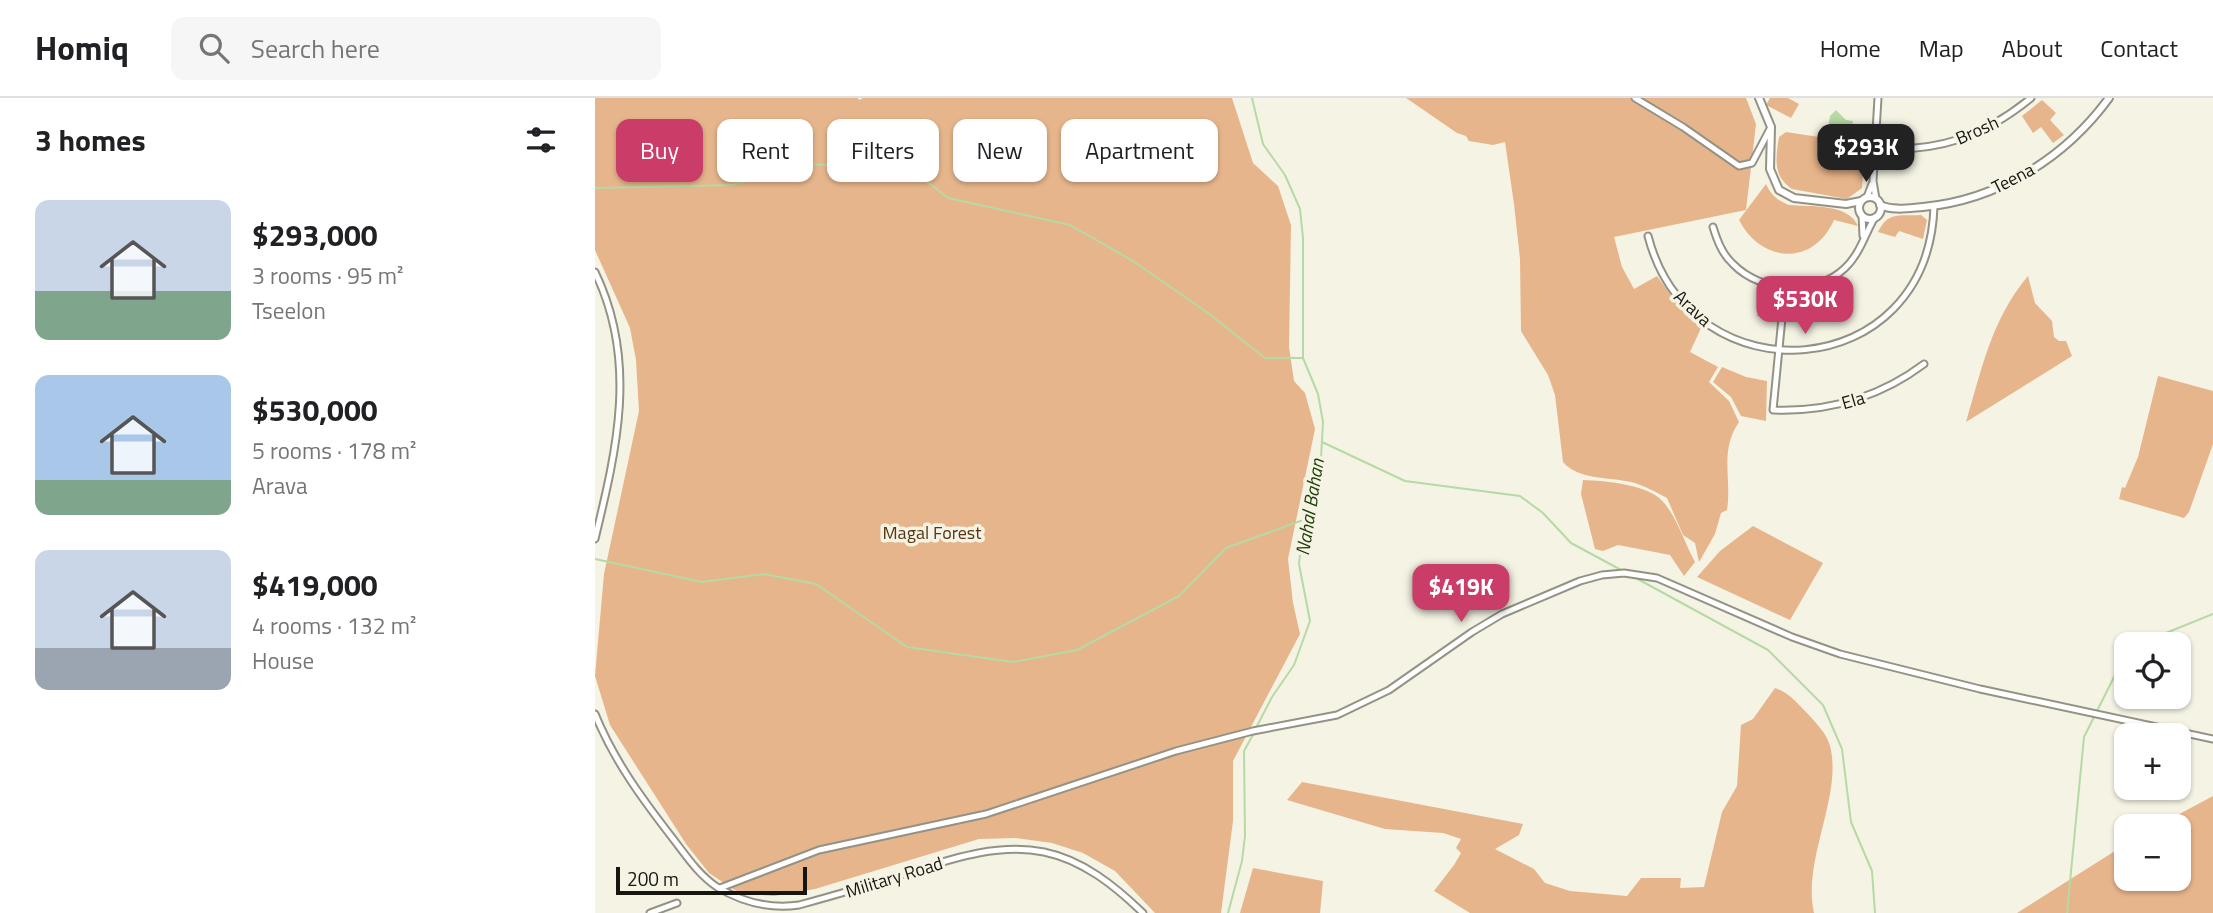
<!DOCTYPE html>
<meta charset="utf-8">
<style>
:root{--surface:#fff;--page:#f6f6f6;--text:#202124;--muted:#757577;--line:#e0e0e0;--accent:#ca3d69}
body{margin:0;font-family:"Titillium Web",sans-serif;background:var(--page);color:var(--text);height:100vh;display:flex;flex-direction:column;font-size:26px;white-space:nowrap}
*{box-sizing:border-box;margin:0}
p{font-size:23px;color:var(--muted)}
.icon{flex:none;width:38px;height:38px;fill:none;stroke:currentColor;stroke-width:2;stroke-linecap:round;stroke-linejoin:round}
.map{position:relative;flex:1;overflow:hidden}
.sheet{display:flex;flex-direction:column;background:var(--surface);width:595px}
.sheet>*{flex:none}
.guide{position:absolute;left:21px;top:21px;width:665px;height:63px;display:flex;gap:14px}
.tools{position:absolute;left:1519px;top:534px;display:grid;gap:14px}
.tools a{display:grid;place-items:center;width:77px;height:77px;border-radius:14px;background:var(--surface);box-shadow:0 2px 5px #0004;font-size:35px}
.scale{position:absolute;left:21px;bottom:18px;width:191px;box-sizing:border-box;padding-left:7px;border:4px solid #161510;border-top:0;font-size:19px;line-height:24px;white-space:nowrap;color:#161510;-webkit-text-stroke:5px #f5f3e4;paint-order:stroke}
.price{position:absolute;translate:-50% -60px;padding:0 16px;border-radius:14px;background:var(--accent);color:#fff;font-size:23px;line-height:46px;filter:drop-shadow(0 2px 4px #0008)}
.price::after{content:'';position:absolute;left:50%;top:42px;width:21px;height:16px;margin-left:-10px;background:inherit;clip-path:polygon(0 0,100% 0,50% 100%)}
.price.active{background:#222;color:#fff}
ul{padding:0;list-style:none}
li{display:flex;align-items:center;gap:21px;height:175px;padding:0 35px}
li span{display:grid;place-items:center;flex:none;width:196px;height:140px;border-radius:14px;color:#555}
li>.icon{margin-inline-start:auto}
span .icon{width:84px;height:84px;fill:#fffc;stroke-width:1}
li b{font-size:30px}
h2{display:flex;justify-content:space-between;align-items:center;height:84px;padding:0 35px;font-size:30px}
.chip{padding:0 24px;border-radius:14px;background:var(--surface);box-shadow:0 2px 5px #0004;font-size:24px;line-height:63px}
.chip.active{background:var(--accent);color:#fff}
header{display:flex;align-items:center;gap:42px;box-sizing:border-box;height:98px;padding:0 35px;background:var(--surface);border-bottom:2px solid var(--line)}
header strong{font-size:33px}
nav{display:flex;gap:38px;margin-inline-start:auto;font-size:24px}
.search{width:490px;height:63px;background:var(--page);display:flex;align-items:center;gap:18px;box-sizing:border-box;padding:0 24px;border-radius:14px;color:var(--muted);font-size:26px}
main{display:flex;flex:1;min-height:0}
.map>svg:first-child{display:block}
.green{fill:#e7b58b}
.water{fill:#b5daa5}
.lines{fill:none;stroke-linecap:round;stroke-linejoin:round}
.stream{stroke:#b5daa5;stroke-width:2}
.minor-casing{stroke:#949285;stroke-width:9}
.tertiary-casing{stroke:#949285;stroke-width:10}
.minor{stroke:#fff;stroke-width:5}
.tertiary{stroke:#fff;stroke-width:6}
.labels{text-anchor:middle;dominant-baseline:central;stroke-width:7;stroke-linejoin:round;paint-order:stroke}
.street-label{font-size:18px;fill:#161510;stroke:#f5f3e4}
.park-label{font-size:18px;fill:#573514;stroke:#f5f3e4}
.water-label{font-size:19px;font-style:italic;fill:#1d3e06;stroke:#f5f3e4}
</style>
<header>
<strong>Homiq</strong>
<div class="search"><svg class="icon" aria-label="search" viewBox="0 0 24 24"><circle cx="10" cy="10" r="6"/><path d="M15 15l6 6"/></svg>Search here</div>
<nav><a>Home</a><a>Map</a><a>About</a><a>Contact</a></nav>
</header>
<main>
<section class="sheet">
<h2>3 homes<svg class="icon" aria-label="filters" viewBox="0 0 24 24"><path d="M4 7h16M4 17h16"/><circle cx="9" cy="7" r="2"/><circle cx="15" cy="17" r="2"/></svg></h2>
<ul>
<li><span style="background:linear-gradient(#c9d6e8 65%,#7fa58c 0)"><svg class="icon" aria-label="home" viewBox="0 0 24 24"><path d="M3 11l9-7 9 7M6 9v11h12V9"/></svg></span><div><b>$293,000</b><p>3 rooms · 95 m²</p><p>Tseelon</p></div></li>
<li><span style="background:linear-gradient(#a9c7e8 75%,#7fa58c 0)"><svg class="icon" aria-label="home" viewBox="0 0 24 24"><path d="M3 11l9-7 9 7M6 9v11h12V9"/></svg></span><div><b>$530,000</b><p>5 rooms · 178 m²</p><p>Arava</p></div></li>
<li><span style="background:linear-gradient(#c9d6e8 70%,#9aa5b1 0)"><svg class="icon" aria-label="home" viewBox="0 0 24 24"><path d="M3 11l9-7 9 7M6 9v11h12V9"/></svg></span><div><b>$419,000</b><p>4 rooms · 132 m²</p><p>House</p></div></li>
</ul>
</section>
<div class="map">
<svg width="1618" height="815" viewBox="0 0 1618 815">
<rect width="100%" height="100%" fill="#f5f3e4"/>
<!-- green -->
<g class="green">
<path d="M 0,0 L 263,0 L 264,2 L 268,0 L 637,0 L 658,65 L 683,88 L 696,127 L 694,249 L 699,283 L 710,295 L 720,331 L 693,461 L 698,505 L 705,536 L 638,663 L 638,723 L 626,815 L 560,815 L 520,773 L 488,755 L 457,745 L 421,740 L 384,741 L 220,791 L 179,798 L 144,795 L 114,775 L 91,746 L 15,627 L 0,578 L 9,476 L 44,313 L 41,262 L 35,230 L 0,152 Z"/>
<path d="M 811,0 L 1151,0 L 1161,26 L 1151,112 L 1019,139 L 1027,169 L 1039,191 L 1062,178 L 1086,211 L 1106,230 L 1095,254 L 1123,269 L 1114,284 L 1134,303 L 1144,324 C 1124,353 1137,380 1132,412 L 1126,415 L 1120,436 L 1104,464 L 1100,445 L 1088,437 L 1072,400 C 1061,394 1048,387 1036,384 C 1014,379 983,382 968,364 L 960,297 L 953,277 L 926,233 L 925,161 L 919,106 L 910,44 L 898,47 L 874,43 L 871,38 L 862,35 Z"/>
<path d="M 1175,0 L 1193,0 L 1204,6 L 1196,20 L 1171,7 Z"/>
<path d="M 1447,2 L 1461,15 L 1455,22 L 1469,37 L 1458,45 L 1446,29 L 1438,35 L 1427,18 Z"/>
<path d="M 1191,34 L 1270,46 L 1267,90 L 1252,101 L 1197,91 C 1177,78 1181,59 1184,39 Z"/>
<path d="M 1171,86 C 1176,97 1183,103 1194,107 C 1215,109 1253,105 1263,128 L 1239,122 C 1218,169 1166,165 1144,122 Z"/>
<path d="M 1326,117 L 1332,122 L 1328,141 L 1304,133 L 1300,139 L 1283,134 C 1293,113 1304,118 1326,117 Z"/>
<path d="M 1433,178 L 1440,205 L 1457,223 L 1459,239 L 1464,243 L 1471,243 L 1477,258 L 1371,324 C 1387,271 1396,222 1433,178 Z"/>
<path d="M 1169,196 L 1183,200 L 1181,220 L 1162,218 Z"/>
<path d="M 1127,269 L 1151,279 L 1172,283 L 1171,323 L 1146,318 L 1136,299 L 1118,284 Z"/>
<path d="M 1563,278 L 1618,293 L 1618,346 L 1594,414 L 1589,420 L 1524,401 L 1527,389 L 1530,390 L 1543,359 Z"/>
<path d="M 988,382 C 1010,383 1056,386 1070,406 C 1083,422 1090,446 1100,464 L 1089,478 L 1075,457 L 1023,447 L 1008,453 L 1000,451 L 986,396 Z"/>
<path d="M 1158,428 L 1228,465 L 1195,522 L 1102,479 L 1125,453 Z"/>
<path d="M 1180,590 C 1193,594 1201,604 1210,613 C 1219,623 1232,635 1235,648 C 1248,697 1207,762 1219,815 L 875,815 L 839,793 L 859,767 L 866,755 L 861,750 L 866,741 L 848,735 L 790,731 L 692,702 L 707,684 L 928,726 L 924,737 L 900,751 L 939,771 L 950,785 L 975,793 L 1032,798 L 1046,780 L 1086,780 L 1085,790 L 1109,789 L 1127,714 L 1142,688 L 1146,627 L 1158,621 Z"/>
<path d="M 1618,698 L 1618,815 L 1422,815 L 1531,746 L 1531,780 L 1584,780 L 1584,728 L 1562,728 Z"/>
<path d="M 658,770 L 728,783 L 725,815 L 645,815 Z"/>
</g>
<!-- water -->
<path class="water" d="M 1241,12 L 1251,22 L 1258,23 L 1256,35 L 1233,31 L 1235,18 Z"/>
<g class="lines">
<!-- stream -->
<g class="stream">
<path d="M 657,0 L 668,46 L 690,77 L 705,111 L 708,140 L 708,260 L 723,296 L 728,324 L 726,360 L 707,439 L 704,466 L 715,523 L 699,567 L 677,599 L 661,630"/>
<path d="M 0,90 L 137,87 L 214,66 L 319,73 L 353,100 L 475,127 L 538,163 L 613,215 L 670,260 L 708,260"/>
<path d="M 727,344 L 810,383 L 925,398 L 948,415 L 976,445 L 1028,473"/>
<path d="M 0,461 L 107,484 L 169,476 L 221,486 L 312,549 L 418,564 L 482,552 L 584,498 L 631,450 L 711,421"/>
<path d="M 1039,479 L 1173,552 L 1228,607 L 1247,651 L 1256,724 L 1277,773 L 1280,815"/>
<path d="M 1555,546 L 1566,537 L 1618,516"/>
<path d="M 633,815 L 647,763 L 650,738 L 649,653 L 659,635"/>
<path d="M 1472,815 L 1489,639 L 1521,575 L 1531,566"/>
</g>
<!-- minor casing -->
<g class="minor-casing">
<g id="minor">
<path d="M 1040,0 L 1088,29 L 1144,68 L 1157,65 L 1176,29"/>
<path d="M 1280,50 C 1342,55 1388,39 1436,0"/>
<path d="M 1272,99 L 1277,86"/>
<path d="M 1281,101 L 1278,83 L 1283,0"/>
<path d="M 1267,117 L 1268,138"/>
<path d="M 1118,129 C 1122,142 1127,156 1138,166 C 1166,195 1221,198 1250,170 C 1265,156 1270,136 1280,119"/>
<path d="M 1053,138 C 1096,303 1334,286 1339,108"/>
<path d="M 0,174 C 43,263 22,350 0,441"/>
<path d="M 1190,189 L 1178,312 C 1233,314 1285,299 1329,266"/>
<path d="M 0,616 C 19,663 48,702 79,742 C 92,759 104,777 122,789 C 147,804 175,811 204,807 C 237,798 269,789 302,778 C 348,764 399,744 449,754 C 488,762 520,788 548,815"/>
<path d="M 125,790 L 224,752 L 391,716 L 581,653 L 658,633 L 742,617 L 794,592 L 877,534 L 907,516 L 985,483 L 1007,477 L 1029,475 L 1062,480 L 1197,539 L 1245,556 L 1385,591 L 1618,641"/>
<path d="M 55,815 L 82,805"/>
</g>
</g>
<!-- tertiary casing -->
<g class="tertiary-casing">
<g id="tertiary">
<path d="M 1164,0 L 1176,29 L 1175,71 L 1184,92 L 1199,100 L 1251,106 L 1266,103"/>
<circle cx="1275" cy="110" r="11"/>
<path d="M 1285,107 C 1298,113 1314,110 1328,109 C 1403,102 1470,60 1514,0"/>
</g>
</g>
<!-- minor -->
<use href="#minor" class="minor"/>
<!-- tertiary -->
<use href="#tertiary" class="tertiary"/>
</g>
<g class="labels">
<!-- street labels -->
<g class="street-label">
<text transform="translate(1382 32) rotate(-24)">Brosh</text>
<text transform="translate(1418 80) rotate(-27)">Teena</text>
<text transform="translate(1098 210) rotate(43)">Arava</text>
<text transform="translate(1258 302) rotate(-16)">Ela</text>
<text transform="translate(299 779) rotate(-17)">Military Road</text>
</g>
<!-- park labels -->
<g class="park-label">
<text x="337" y="434">Magal Forest</text>
</g>
<!-- water labels -->
<g class="water-label">
<text transform="translate(714 409) rotate(-81)">Nahal Bahan</text>
</g>
</g>
</svg>
<div class="tools">
<a><svg class="icon" aria-label="locate" viewBox="0 0 24 24"><circle cx="12" cy="12" r="6"/><path d="M12 2v4M12 18v4M2 12h4M18 12h4"/></svg></a>
<a>+</a>
<a>−</a>
</div>
<div class="scale">200 m</div>
<b class="price active" style="left:1271px;top:86px">$293K</b>
<b class="price" style="left:1210px;top:238px">$530K</b>
<b class="price" style="left:866px;top:526px">$419K</b>
<div class="guide">
<a class="chip active">Buy</a>
<a class="chip">Rent</a>
<a class="chip">Filters</a>
<a class="chip">New</a>
<a class="chip">Apartment</a>
</div>
</div>
</main>
